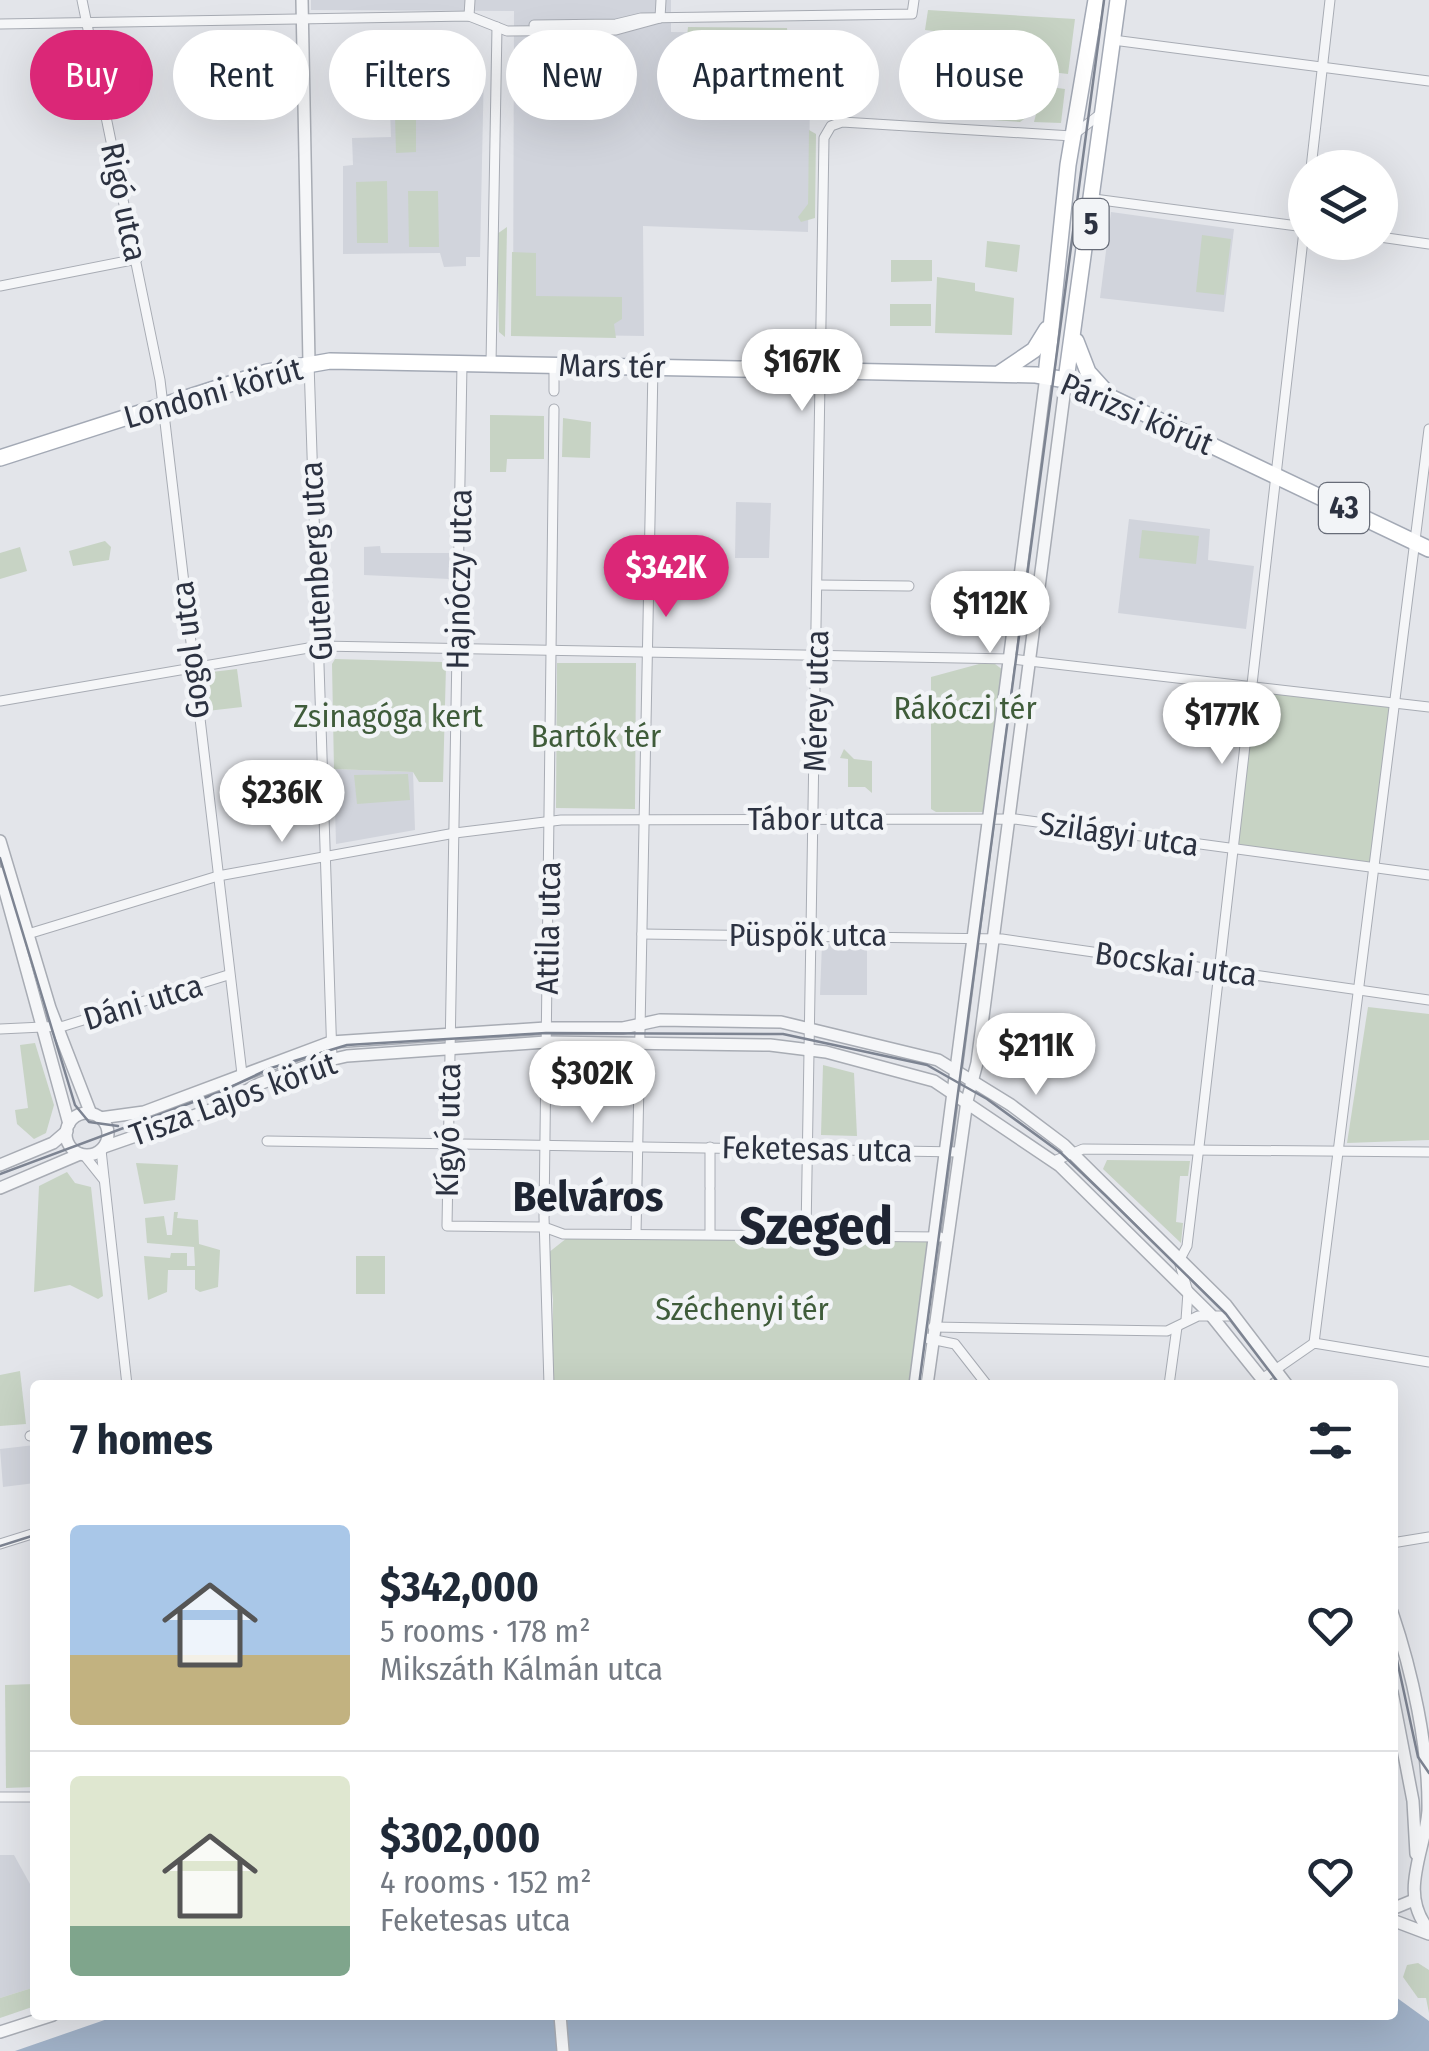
<!DOCTYPE html>
<meta charset="utf-8">
<style>
:root{--surface:#fff;--page:#f6f6f7;--text:#1f2937;--muted:#747a83;--line:#e0e1e3;--accent:#db2777}
body{margin:0;font-family:"Fira Sans Condensed",sans-serif;background:var(--page);color:var(--text);height:100vh;display:flex;flex-direction:column;font-size:38px;white-space:nowrap}
*{box-sizing:border-box;margin:0}
p{font-size:32px;color:var(--muted)}
.icon{flex:none;width:55px;height:55px;fill:none;stroke:currentColor;stroke-width:2;stroke-linecap:round;stroke-linejoin:round}
.map{position:relative;flex:1;overflow:hidden}
.side{position:absolute;left:30px;top:1380px;width:1368px;height:640px;display:flex;flex-direction:column;background:var(--surface);border-radius:10px;box-shadow:0 10px 40px #0002}
.side>*{flex:none}
.hud{position:absolute;left:30px;top:30px;width:1370px;height:90px;display:flex;gap:20px}
.buttons{position:absolute;left:1288px;top:150px;display:grid;gap:20px}
.buttons a{display:grid;place-items:center;width:110px;height:110px;border-radius:50%;background:var(--surface);box-shadow:0 10px 40px #0002;font-size:50px}
.price{position:absolute;translate:-50% -85px;padding:0 22px;border-radius:35px;background:#fff;color:#222;font-size:32px;line-height:65px;filter:drop-shadow(0 2px 5px #0008)}
.price::after{content:'';position:absolute;left:50%;top:60px;width:30px;height:22px;margin-left:-15px;background:inherit;clip-path:polygon(0 0,100% 0,50% 100%)}
.price.current{background:var(--accent);color:#fff}
ul{padding:0;list-style:none}
li{display:flex;align-items:center;gap:30px;height:250px;padding:0 40px}
li+li{border-top:2px solid var(--line)}
li span{display:grid;place-items:center;flex:none;width:280px;height:200px;border-radius:10px;color:#555}
li>.icon{margin-inline-start:auto}
span .icon{width:120px;height:120px;fill:#fffc;stroke-width:1}
li b{font-size:42px}
h2{display:flex;justify-content:space-between;align-items:center;height:120px;padding:0 40px;font-size:42px}
.tag{padding:0 35px;border-radius:45px;background:var(--surface);box-shadow:0 10px 40px #0002;font-size:35px;line-height:90px}
.tag.current{background:var(--accent);color:#fff}
.map>svg:first-child{display:block}
.built{fill:#d1d4dc}
.green{fill:#c7d3c4}
.water{fill:#a0b1c7}
.lines{fill:none;stroke-linecap:round;stroke-linejoin:round}
.minor-casing{stroke:#a8acb4;stroke-width:11}
.tertiary-casing{stroke:#a8acb4;stroke-width:14}
.primary-casing{stroke:#a3a9b5;stroke-width:18}
.minor{stroke:#f5f6f8;stroke-width:9}
.tertiary{stroke:#f5f6f8;stroke-width:11}
.primary{stroke:#fff;stroke-width:15}
.tram{stroke:#7d8492;stroke-width:2.5}
.labels{text-anchor:middle;dominant-baseline:central;stroke-width:9;stroke-linejoin:round;paint-order:stroke}
.shield{fill:#f2f4f7;stroke:#676c78;stroke-width:2.5}
.shield-label{font-size:30px;font-weight:bold;fill:#2c3241}
.street-label{font-size:32px;fill:#2c3241;stroke:#f2f4f7}
.park-label{font-size:32px;fill:#3f5c3a;stroke:#f2f4f7}
.district-label{font-size:42px;font-weight:bold;fill:#1e2432;stroke:#f2f4f7}
.town-label{font-size:52px;font-weight:bold;fill:#1e2432;stroke:#f2f4f7}
</style>
<div class="map">
<svg width="1429" height="2051" viewBox="0 0 1429 2051">
<rect width="100%" height="100%" fill="#e3e5ea"/>
<!-- built -->
<g class="built">
<path d="M 311,0 L 671,0 L 671,32 L 811,34 L 808,232 L 643,226 L 644,336 L 513,334 L 514,11 L 311,10 Z"/>
<path d="M 462,65 L 484,66 L 480,257 L 466,257 L 466,266 L 444,267 L 440,253 L 343,254 L 343,166 L 353,165 L 352,138 L 391,137 L 389,86 L 435,84 L 435,71 L 461,71 Z"/>
<path d="M 1111,212 L 1234,229 L 1224,312 L 1100,298 Z"/>
<path d="M 736,502 L 771,503 L 769,558 L 735,558 Z"/>
<path d="M 1129,519 L 1210,529 L 1208,560 L 1254,566 L 1246,629 L 1118,613 Z"/>
<path d="M 380,546 L 381,553 L 449,553 L 449,579 L 364,575 L 364,547 Z"/>
<path d="M 334,769 L 413,772 L 415,830 L 336,844 Z"/>
<path d="M 822,944 L 867,945 L 867,995 L 820,995 Z"/>
<path d="M 35,1445 L 35,1483 L 3,1487 L 0,1449 Z"/>
<path d="M 0,1855 L 14,1855 L 35,1893 L 35,1987 L 0,1998 Z"/>
</g>
<!-- green -->
<g class="green">
<path d="M 928,10 L 1075,19 L 1068,74 L 1035,70 L 1037,56 L 1024,45 L 1004,39 L 925,30 Z"/>
<path d="M 688,27 L 787,28 L 790,58 L 786,62 L 780,59 L 780,40 L 698,37 L 697,44 L 686,45 Z"/>
<path d="M 979,86 L 983,94 L 990,95 L 996,87 L 1031,90 L 1027,117 L 1020,122 L 945,117 L 945,99 L 967,95 Z"/>
<path d="M 1043,86 L 1065,89 L 1061,123 L 1034,122 Z"/>
<path d="M 395,115 L 416,115 L 416,152 L 396,153 Z"/>
<path d="M 809,130 L 816,134 L 815,218 L 801,222 L 798,217 L 808,204 Z"/>
<path d="M 387,181 L 388,243 L 357,243 L 356,182 Z"/>
<path d="M 408,191 L 438,191 L 439,247 L 409,247 Z"/>
<path d="M 507,227 L 505,337 L 499,332 L 497,234 Z"/>
<path d="M 1202,235 L 1231,239 L 1224,295 L 1196,292 Z"/>
<path d="M 987,241 L 1020,245 L 1017,272 L 985,267 Z"/>
<path d="M 512,252 L 536,253 L 536,296 L 622,297 L 622,319 L 614,324 L 616,338 L 511,336 Z"/>
<path d="M 891,260 L 932,260 L 932,281 L 891,282 Z"/>
<path d="M 937,277 L 975,283 L 975,291 L 1014,298 L 1012,335 L 935,333 Z"/>
<rect x="890" y="304" width="41" height="22"/>
<path d="M 490,415 L 544,416 L 544,459 L 507,459 L 506,472 L 490,472 Z"/>
<path d="M 563,418 L 591,422 L 590,458 L 562,457 Z"/>
<path d="M 1142,530 L 1199,536 L 1196,564 L 1139,558 Z"/>
<path d="M 105,541 L 111,547 L 109,560 L 73,566 L 69,551 Z"/>
<path d="M 20,547 L 27,571 L 0,579 L 0,553 Z"/>
<path d="M 335,659 L 442,662 L 446,666 L 443,782 L 419,782 L 413,772 L 334,769 L 332,664 Z"/>
<path d="M 557,663 L 636,663 L 635,809 L 556,808 Z"/>
<path d="M 979,664 L 995,664 L 1003,670 L 986,812 L 936,812 L 931,809 L 931,677 Z"/>
<path d="M 237,669 L 242,707 L 207,711 L 203,673 Z"/>
<path d="M 1251,689 L 1393,703 L 1374,868 L 1232,850 Z"/>
<path d="M 844,749 L 854,759 L 872,761 L 872,793 L 865,787 L 848,787 L 848,759 L 840,758 Z"/>
<path d="M 408,774 L 410,800 L 357,804 L 354,775 Z"/>
<path d="M 1368,1007 L 1429,1014 L 1429,1140 L 1347,1143 Z"/>
<path d="M 35,1043 L 54,1105 L 46,1133 L 34,1139 L 17,1124 L 15,1110 L 28,1108 L 20,1045 Z"/>
<path d="M 823,1065 L 854,1073 L 857,1136 L 821,1135 Z"/>
<path d="M 1107,1160 L 1190,1161 L 1188,1176 L 1180,1176 L 1176,1222 L 1183,1223 L 1181,1243 L 1103,1169 Z"/>
<path d="M 136,1163 L 178,1165 L 175,1200 L 144,1204 Z"/>
<path d="M 67,1172 L 75,1183 L 91,1187 L 103,1296 L 98,1299 L 70,1285 L 34,1292 L 39,1186 Z"/>
<path d="M 174,1212 L 178,1212 L 177,1218 L 198,1220 L 199,1244 L 220,1250 L 218,1287 L 200,1292 L 195,1289 L 195,1270 L 168,1270 L 167,1292 L 148,1300 L 144,1256 L 170,1258 L 171,1253 L 187,1253 L 187,1266 L 195,1266 L 194,1247 L 147,1243 L 145,1218 L 164,1216 L 167,1235 L 172,1235 Z"/>
<path d="M 572,1234 L 935,1236 L 915,1385 L 552,1385 L 553,1300 L 548,1253 Z"/>
<rect x="356" y="1256" width="29" height="38"/>
<path d="M 20,1371 L 26,1424 L 0,1426 L 0,1375 Z"/>
<path d="M 35,1684 L 35,1787 L 6,1788 L 5,1685 Z"/>
<path d="M 1418,1963 L 1429,1970 L 1429,2013 L 1426,1998 L 1418,1998 L 1403,1977 L 1407,1965 Z"/>
<path d="M 35,1987 L 35,2006 L 0,2018 L 0,1998 Z"/>
</g>
<!-- water -->
<path class="water" d="M 1393,1995 L 1429,2021 L 1429,2051 L 15,2051 L 119,2015 L 1392,2015 Z"/>
<g class="lines">
<!-- minor casing -->
<g class="minor-casing">
<g id="minor">
<path d="M 82,0 L 160,380 L 242,1074"/>
<path d="M 469,16 L 470,0"/>
<path d="M 660,18 L 661,0"/>
<path d="M 0,24 L 469,16 L 507,31 L 616,30 L 660,18"/>
<path d="M 534,25 L 616,24 L 641,18 L 912,14 L 914,0"/>
<path d="M 1113,40 L 1429,81"/>
<path d="M 1311,168 L 1330,0"/>
<path d="M 1094,199 L 1305,227"/>
<path d="M 1380,237 L 1429,244"/>
<path d="M 0,286 L 137,259"/>
<path d="M 309,363 L 332,1058"/>
<path d="M 462,364 L 447,1226 L 544,1227 L 563,1234 L 940,1237"/>
<path d="M 491,364 L 497,27"/>
<path d="M 554,391 L 554,364"/>
<path d="M 818,585 L 909,586"/>
<path d="M 0,701 L 320,646 L 1011,659 L 1429,707"/>
<path d="M 28,934 L 218,876 L 455,833 L 561,820 L 1015,819 L 1429,875"/>
<path d="M 642,934 L 1002,939 L 1429,1000"/>
<path d="M 0,1029 L 64,1026 L 228,975"/>
<path d="M 267,1141 L 960,1152"/>
<path d="M 710,1147 L 710,1187"/>
<path d="M 101,1150 L 127,1385"/>
<path d="M 84,1155 L 104,1180"/>
<path d="M 1054,1161 L 1083,1149 L 1429,1152"/>
<path d="M 710,1190 L 710,1234"/>
<path d="M 636,1234 L 653,367"/>
<path d="M 806,1234 L 824,138 L 831,126 L 842,122 L 1072,136 L 1099,115"/>
<path d="M 1179,1261 L 1187,1246 L 1200,1138 L 1305,222"/>
<path d="M 1179,1261 L 1188,1292 L 1186,1320"/>
<path d="M 933,1327 L 1167,1331 L 1198,1316 L 1233,1316"/>
<path d="M 921,1337 L 955,1344 L 987,1385"/>
<path d="M 1314,1343 L 1429,429"/>
<path d="M 1262,1379 L 1314,1343 L 1429,1362"/>
<path d="M 549,1385 L 544,1217 L 554,409"/>
<path d="M 1169,1385 L 1177,1327"/>
<path d="M 30,1436 L 35,1435"/>
<path d="M 1392,1543 L 1429,1537"/>
<path d="M 0,1544 L 35,1533"/>
<path d="M 0,1797 L 35,1797"/>
</g>
</g>
<!-- tertiary casing -->
<g class="tertiary-casing">
<g id="tertiary">
<path d="M 302,0 L 309,363"/>
<path d="M 0,841 L 50,1008 L 91,1114"/>
<path d="M 0,873 L 69,1124"/>
<circle cx="87" cy="1134" r="21"/>
<path d="M 100,1118 L 144,1112 L 331,1042 L 546,1028 L 623,1028 L 660,1020 L 781,1022 L 938,1060 L 1011,1105 L 1064,1145 L 1226,1305 L 1287,1385"/>
<path d="M 104,1147 L 213,1109 L 259,1084 L 312,1064 L 347,1056 L 546,1042 L 770,1045 L 826,1052 L 934,1081 L 1060,1166 L 1210,1314 L 1267,1385"/>
<path d="M 0,1165 L 53,1143 L 67,1131"/>
<path d="M 0,1188 L 80,1154"/>
<path d="M 915,1385 L 1046,376"/>
<path d="M 927,1385 L 967,1101 L 977,1063 L 1066,380"/>
<path d="M 1392,1612 C 1412,1671 1429,1747 1428,1811 C 1425,1852 1398,1893 1429,1930"/>
<path d="M 1392,1692 L 1413,1801 L 1416,1854"/>
<path d="M 1392,1909 L 1414,1900"/>
<path d="M 1392,1920 L 1429,1934"/>
<path d="M 560,2015 L 563,2051"/>
<path d="M 0,2032 L 53,2015"/>
</g>
</g>
<!-- primary casing -->
<g class="primary-casing">
<g id="primary">
<path d="M 1076,341 L 1088,372 L 1107,393"/>
<path d="M 1000,373 L 1034,350 L 1047,329"/>
<path d="M 1046,376 L 1068,165 L 1096,0"/>
<path d="M 1066,380 L 1118,0"/>
<path d="M 0,458 L 267,372 L 330,361 L 1036,375 L 1066,380 L 1112,398 L 1429,549"/>
</g>
</g>
<!-- minor -->
<use href="#minor" class="minor"/>
<!-- tertiary -->
<use href="#tertiary" class="tertiary"/>
<!-- primary -->
<use href="#primary" class="primary"/>
<!-- tram -->
<g class="tram">
<path d="M 0,858 L 75,1105 L 89,1122 L 118,1126"/>
<path d="M 0,1174 L 220,1092 L 271,1068 L 347,1045 L 546,1033 L 783,1034 L 927,1065 L 987,1099 L 1061,1153 L 1106,1196 L 1226,1314 L 1280,1385"/>
<path d="M 919,1385 L 1104,0"/>
<path d="M 0,1546 L 35,1535"/>
<path d="M 1392,1637 L 1418,1757 L 1429,1773"/>
</g>
</g>
<g class="labels">
<!-- shield labels -->
<g class="shield">
<rect x="1073.5" y="199" width="35" height="50" rx="8"/>
<rect x="1319" y="483" width="50" height="50" rx="8"/>
</g>
<g class="shield-label">
<text x="1091" y="224">5</text>
<text x="1344" y="508">43</text>
</g>
<!-- street labels -->
<g class="street-label">
<text transform="translate(124 202) rotate(78)">Rigó utca</text>
<text transform="translate(612 366) rotate(1)">Mars tér</text>
<text transform="translate(213 393) rotate(-16)">Londoni körút</text>
<text transform="translate(1137 414) rotate(23)">Párizsi körút</text>
<text transform="translate(316 561) rotate(-93)">Gutenberg utca</text>
<text transform="translate(459 579) rotate(-89)">Hajnóczy utca</text>
<text transform="translate(190 650) rotate(-97)">Gogol utca</text>
<text transform="translate(816 701) rotate(-89)">Mérey utca</text>
<text x="816" y="819">Tábor utca</text>
<text transform="translate(1119 834) rotate(8)">Szilágyi utca</text>
<text transform="translate(548 928) rotate(-89)">Attila utca</text>
<text x="808" y="935">Püspök utca</text>
<text transform="translate(1176 964) rotate(8)">Bocskai utca</text>
<text transform="translate(143 1002) rotate(-17)">Dáni utca</text>
<text transform="translate(233 1099) rotate(-20)">Tisza Lajos körút</text>
<text transform="translate(448 1130) rotate(-89)">Kígyó utca</text>
<text transform="translate(817 1149) rotate(1)">Feketesas utca</text>
</g>
<!-- park labels -->
<g class="park-label">
<text x="965" y="708">Rákóczi tér</text>
<text x="388" y="716">Zsinagóga kert</text>
<text x="596" y="736">Bartók tér</text>
<text x="742" y="1309">Széchenyi tér</text>
</g>
<!-- district labels -->
<g class="district-label">
<text x="588" y="1197">Belváros</text>
</g>
<!-- town labels -->
<g class="town-label">
<text x="816" y="1226">Szeged</text>
</g>
</g>
</svg>
<div class="buttons">
<a><svg class="icon" aria-label="layers" viewBox="0 0 24 24"><path d="M12 4l9 5-9 5-9-5zM3 14l9 5 9-5"/></svg></a>
</div>
<b class="price" style="left:802px;top:414px">$167K</b>
<b class="price current" style="left:666px;top:620px">$342K</b>
<b class="price" style="left:990px;top:656px">$112K</b>
<b class="price" style="left:1222px;top:767px">$177K</b>
<b class="price" style="left:282px;top:845px">$236K</b>
<b class="price" style="left:1036px;top:1098px">$211K</b>
<b class="price" style="left:592px;top:1126px">$302K</b>
<div class="hud">
<a class="tag current">Buy</a>
<a class="tag">Rent</a>
<a class="tag">Filters</a>
<a class="tag">New</a>
<a class="tag">Apartment</a>
<a class="tag">House</a>
</div>
<section class="side">
<h2>7 homes<svg class="icon" aria-label="filters" viewBox="0 0 24 24"><path d="M4 7h16M4 17h16"/><circle cx="9" cy="7" r="2"/><circle cx="15" cy="17" r="2"/></svg></h2>
<ul>
<li><span style="background:linear-gradient(#a9c7e8 65%,#c2b280 0)"><svg class="icon" aria-label="home" viewBox="0 0 24 24"><path d="M3 11l9-7 9 7M6 9v11h12V9"/></svg></span><div><b>$342,000</b><p>5 rooms · 178 m²</p><p>Mikszáth Kálmán utca</p></div><svg class="icon" aria-label="heart" viewBox="0 0 24 24"><path d="M12 20l-8-8c-3-5 5-10 8-4 3-6 11-1 8 4z"/></svg></li>
<li><span style="background:linear-gradient(#dfe7d0 75%,#7fa58c 0)"><svg class="icon" aria-label="home" viewBox="0 0 24 24"><path d="M3 11l9-7 9 7M6 9v11h12V9"/></svg></span><div><b>$302,000</b><p>4 rooms · 152 m²</p><p>Feketesas utca</p></div><svg class="icon" aria-label="heart" viewBox="0 0 24 24"><path d="M12 20l-8-8c-3-5 5-10 8-4 3-6 11-1 8 4z"/></svg></li>
</ul>
</section>
</div>
